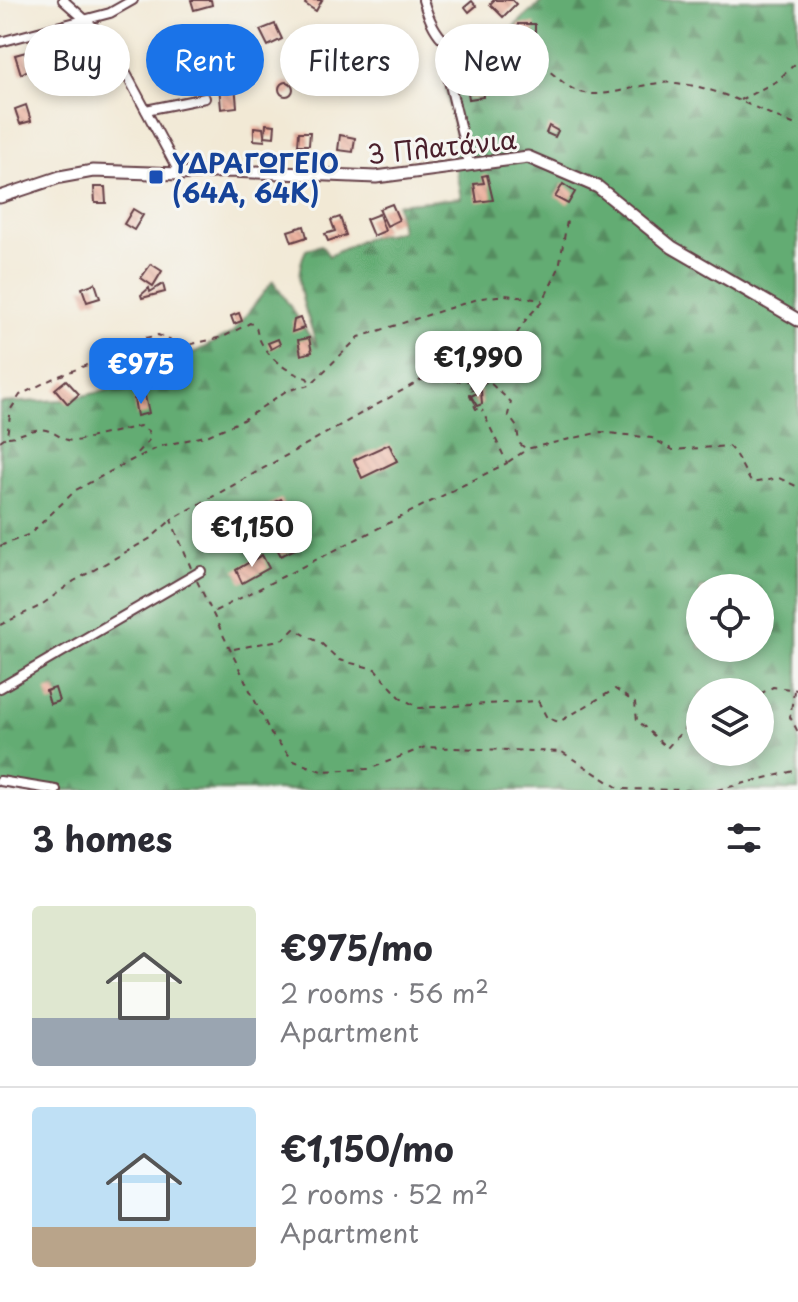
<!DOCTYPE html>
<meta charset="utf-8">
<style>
:root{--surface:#fff;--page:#f2f2f3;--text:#2b2b33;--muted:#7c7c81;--line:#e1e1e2;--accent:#1a73e8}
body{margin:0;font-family:"Playpen Sans",sans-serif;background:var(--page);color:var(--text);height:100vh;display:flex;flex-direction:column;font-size:30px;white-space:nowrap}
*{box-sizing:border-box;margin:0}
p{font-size:26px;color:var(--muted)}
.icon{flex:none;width:44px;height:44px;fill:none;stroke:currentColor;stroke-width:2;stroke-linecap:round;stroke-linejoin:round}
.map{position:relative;height:790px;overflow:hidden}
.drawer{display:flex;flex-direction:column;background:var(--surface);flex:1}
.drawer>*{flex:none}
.guide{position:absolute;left:24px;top:24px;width:750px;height:72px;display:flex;gap:16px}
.buttons{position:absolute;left:686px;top:574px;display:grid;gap:16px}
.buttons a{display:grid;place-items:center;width:88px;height:88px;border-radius:50%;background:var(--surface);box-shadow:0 4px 12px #0003;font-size:40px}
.price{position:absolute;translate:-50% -68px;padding:0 18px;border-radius:16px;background:#fff;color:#222;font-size:26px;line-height:52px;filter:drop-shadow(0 2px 4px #0008)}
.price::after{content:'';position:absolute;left:50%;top:48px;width:24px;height:18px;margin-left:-12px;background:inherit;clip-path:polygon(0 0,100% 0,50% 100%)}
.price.selected{background:var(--accent);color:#fff}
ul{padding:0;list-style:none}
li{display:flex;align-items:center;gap:24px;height:200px;padding:0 32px}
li+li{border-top:2px solid var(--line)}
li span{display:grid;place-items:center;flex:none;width:224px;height:160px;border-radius:8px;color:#555}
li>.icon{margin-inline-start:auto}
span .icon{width:96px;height:96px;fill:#fffc;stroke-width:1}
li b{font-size:34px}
h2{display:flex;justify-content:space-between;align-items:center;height:96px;padding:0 32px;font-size:34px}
.chip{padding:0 28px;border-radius:36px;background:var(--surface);box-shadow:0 4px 12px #0003;font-size:28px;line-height:72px}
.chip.selected{background:var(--accent);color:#fff}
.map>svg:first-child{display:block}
.forest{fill:url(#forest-firs);stroke:#57664f;stroke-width:2;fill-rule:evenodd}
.building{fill:url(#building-back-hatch)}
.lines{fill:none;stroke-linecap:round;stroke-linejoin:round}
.street-casing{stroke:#633d44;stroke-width:12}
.secondary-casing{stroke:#633d44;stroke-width:15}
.path{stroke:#633d44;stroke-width:2;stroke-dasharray:6 6;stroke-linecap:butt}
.street{stroke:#fff;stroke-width:8}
.secondary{stroke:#fff;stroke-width:11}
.transit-dot{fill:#1a4fb4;stroke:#f6f6f2;stroke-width:3}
.labels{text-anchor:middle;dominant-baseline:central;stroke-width:6;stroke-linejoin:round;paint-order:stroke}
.street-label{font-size:26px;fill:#4a1f2b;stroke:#f6f6f2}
.transit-label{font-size:26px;font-weight:bold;fill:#164399;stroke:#f6f6f2;text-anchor:start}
</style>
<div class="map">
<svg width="798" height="790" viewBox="0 0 798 790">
<defs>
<pattern id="forest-firs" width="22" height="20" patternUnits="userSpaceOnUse" patternTransform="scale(2)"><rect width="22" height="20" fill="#64ac73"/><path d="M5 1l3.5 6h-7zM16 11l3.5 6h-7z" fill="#548b5f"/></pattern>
<pattern id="building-back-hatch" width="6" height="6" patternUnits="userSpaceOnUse" patternTransform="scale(2)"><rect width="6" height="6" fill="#ebaf9b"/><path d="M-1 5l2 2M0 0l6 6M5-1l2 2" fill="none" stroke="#cb9686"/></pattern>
</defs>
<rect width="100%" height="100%" fill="#f6f6f2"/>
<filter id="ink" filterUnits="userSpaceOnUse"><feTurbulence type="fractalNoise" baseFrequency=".0125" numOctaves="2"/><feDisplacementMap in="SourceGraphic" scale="16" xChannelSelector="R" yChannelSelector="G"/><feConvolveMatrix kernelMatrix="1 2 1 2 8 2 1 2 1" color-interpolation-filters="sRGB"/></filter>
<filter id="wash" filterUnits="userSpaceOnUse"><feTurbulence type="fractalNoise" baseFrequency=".006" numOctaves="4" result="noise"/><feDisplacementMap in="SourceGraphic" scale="32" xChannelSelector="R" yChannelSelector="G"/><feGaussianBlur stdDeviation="1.8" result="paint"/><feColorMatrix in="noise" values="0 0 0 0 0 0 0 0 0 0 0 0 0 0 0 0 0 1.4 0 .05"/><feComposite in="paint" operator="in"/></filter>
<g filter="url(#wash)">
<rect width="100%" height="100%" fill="#f2e9d5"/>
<!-- forest -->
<path class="forest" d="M 544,0 L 798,0 L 798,790 L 0,790 L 0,403 L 64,400 L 132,385 L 232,333 L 273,281 L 317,347 C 309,314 289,283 306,250 L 321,245 L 329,256 L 366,238 L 401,231 L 397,204 L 461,198 L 454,160 L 457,141 L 445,87 ZM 700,588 L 760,588 L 760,648 L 700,648 ZM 700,692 L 760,692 L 760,752 L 700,752 Z"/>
<g id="blocks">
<!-- building -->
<g class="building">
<path d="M 191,0 L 211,0 L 212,5 L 194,10 Z"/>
<path d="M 307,0 L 322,0 L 316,11 L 305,4 Z"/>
<path d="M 494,0 L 512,0 L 516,4 L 503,17 L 490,4 Z"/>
<path d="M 472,1 L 476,6 L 469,12 L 465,7 Z"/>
<path d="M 275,24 L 282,39 L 268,46 L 260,30 Z"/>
<rect x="518" y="24" width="17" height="9"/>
<path d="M 95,50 L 101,73 L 88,74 L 81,55 Z"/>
<path d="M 55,51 L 58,63 L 42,67 L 39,55 Z"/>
<path d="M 26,52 L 31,68 L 21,74 L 15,55 Z"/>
<path d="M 451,54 L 477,58 L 475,69 L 450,65 Z"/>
<path d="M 181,57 L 193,57 L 194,69 L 182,70 Z"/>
<path d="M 110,65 L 114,77 L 105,80 L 101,68 Z"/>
<path d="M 481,78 L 483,97 L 469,99 L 466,80 Z"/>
<circle cx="286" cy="89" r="7"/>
<path d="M 235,84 L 237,107 L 221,109 L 219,85 Z"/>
<path d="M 26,105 L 31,121 L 20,124 L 15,109 Z"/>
<path d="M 266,124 L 275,125 L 274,137 L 265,136 Z"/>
<path d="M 549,126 L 558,131 L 555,137 L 546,133 Z"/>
<path d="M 254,127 L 263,128 L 265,141 L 254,140 Z"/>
<path d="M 299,132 L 310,132 L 309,145 L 298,145 Z"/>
<path d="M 340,135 L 355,138 L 353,152 L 338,150 Z"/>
<path d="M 487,175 L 493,200 L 477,202 L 474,184 L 484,183 L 482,176 Z"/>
<path d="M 563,184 L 575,192 L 568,204 L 555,197 Z"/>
<path d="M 94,187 L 105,187 L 106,203 L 95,203 Z"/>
<path d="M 392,204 L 399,220 L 387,226 L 379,209 Z"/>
<path d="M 133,209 L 143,215 L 134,230 L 124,224 Z"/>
<path d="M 379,214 L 385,231 L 373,236 L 366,219 Z"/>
<path d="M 340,217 L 346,235 L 328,241 L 325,234 L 335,231 L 331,220 Z"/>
<path d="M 304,226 L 307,237 L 292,242 L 288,231 Z"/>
<path d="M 151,264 L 162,271 L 153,286 L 141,278 Z"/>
<path d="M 95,283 L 100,298 L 87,302 L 82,288 Z"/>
<path d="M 163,284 L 165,292 L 142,298 L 141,295 L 149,288 L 150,292 Z"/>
<path d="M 239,313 L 242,321 L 234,324 L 231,316 Z"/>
<path d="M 300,318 L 304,328 L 292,332 L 294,320 Z"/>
<path d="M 309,338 L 312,352 L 301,355 L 298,340 Z"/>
<path d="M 278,339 L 280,344 L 271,349 L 268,343 Z"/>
<path d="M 171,362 L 175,377 L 158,381 L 154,366 Z"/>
<path d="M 66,380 L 79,394 L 68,404 L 55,389 Z"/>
<path d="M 481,391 L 482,404 L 477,406 L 471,396 Z"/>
<path d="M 145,396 L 149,413 L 137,416 L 134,399 Z"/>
<path d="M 389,444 L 397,461 L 362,478 L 354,460 Z"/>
<path d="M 281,499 L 287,511 L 248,532 L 242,519 Z"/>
<path d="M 235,531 L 239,539 L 226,545 L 222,538 Z"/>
<path d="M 290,534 L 297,548 L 281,556 L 274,543 Z"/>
<path d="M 262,555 L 269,568 L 242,583 L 236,570 Z"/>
<path d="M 55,688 L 59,701 L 50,704 L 46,691 Z"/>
</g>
</g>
</g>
<g filter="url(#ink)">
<use href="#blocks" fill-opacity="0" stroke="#633d44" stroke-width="2"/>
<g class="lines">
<!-- street casing -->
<g class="street-casing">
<g id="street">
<path d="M 63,0 L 108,40 L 180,174"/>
<path d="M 423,0 C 445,73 469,34 521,61"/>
<path d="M 0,42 L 110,13 L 133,0"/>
<path d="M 445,64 L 469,163"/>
<path d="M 146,110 L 205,98"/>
<path d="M 0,688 L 201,571"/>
<path d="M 0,781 L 56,790"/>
</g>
</g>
<!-- secondary casing -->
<g class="secondary-casing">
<path id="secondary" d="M 0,197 L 60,177 L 93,171 L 180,174 L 230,171 L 376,177 L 528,157 L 598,187 L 672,247 L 798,320"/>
</g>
<!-- path -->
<g class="path">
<path d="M 529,63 C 548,63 559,84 577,91 C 608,102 644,79 675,83 C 718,87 758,110 798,126"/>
<path d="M 740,100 L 777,81 L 798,61"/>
<path d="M 471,382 L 470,396 L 476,409 L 481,410"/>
<path d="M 471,391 L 488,381 L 511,402 L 508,415 L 517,427 L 519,443 L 526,449 L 601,432 L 652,438 L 673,450 L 728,446 C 738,454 743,471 752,483 L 779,478 L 798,487"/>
<path d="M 8,437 C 21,437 31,427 46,430 C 58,433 63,442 76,441 L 140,426 L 148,431 L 150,439 L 133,457"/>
<path d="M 0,441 L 7,436 L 11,409 L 20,395 L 54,378 L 92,363 L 111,361 L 141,339 L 158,335 L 183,346 L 223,337 L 250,323 L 256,327 C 260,352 283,371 307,378 L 310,383"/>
<path d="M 508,462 L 526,450"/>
<path d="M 0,546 L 30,534 L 76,490 L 130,461 L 161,446 L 209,435 L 243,420 L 286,391 L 310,385 L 359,337 L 481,298 L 505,295 L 542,300"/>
<path d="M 191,568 L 171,520 L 421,380 L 471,381 L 496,366 L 527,318 L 543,301 L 559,268 L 567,221"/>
<path d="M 197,581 L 271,734 L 294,761 L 321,771 L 369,769 L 425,747 L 562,752 L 620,789 L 690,790"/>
<path d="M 215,611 L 507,463 L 482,410"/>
<path d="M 0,625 L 40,606 L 74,581 L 151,538 L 170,521"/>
<path d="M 234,649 L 284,639 L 294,629 L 322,644 L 339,660 L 375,669 L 400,697 L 419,708 L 538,701 L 547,718 L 559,722 L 615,689 L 635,703 L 637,720 L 667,748 L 687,726 L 700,722"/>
<path d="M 794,691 L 790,717 L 798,732"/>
<path d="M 760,694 L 773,687 L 798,690"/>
<path d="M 717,790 L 798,770"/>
</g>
<!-- street -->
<use href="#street" class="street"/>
<!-- secondary -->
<use href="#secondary" class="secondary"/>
</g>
</g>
<!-- markers -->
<rect class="transit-dot" x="148" y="169" width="16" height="16" rx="4"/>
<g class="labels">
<!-- street labels -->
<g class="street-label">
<text transform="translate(442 146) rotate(-6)">3 Πλατάνια</text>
</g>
<!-- transit labels -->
<g class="transit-label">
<text x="172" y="162">ΥΔΡΑΓΩΓΕΙΟ<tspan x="172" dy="30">(64Α, 64Κ)</tspan></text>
</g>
</g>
</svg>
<div class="buttons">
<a><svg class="icon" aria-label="locate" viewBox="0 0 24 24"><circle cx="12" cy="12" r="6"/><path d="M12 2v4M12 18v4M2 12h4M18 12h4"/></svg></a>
<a><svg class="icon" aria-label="layers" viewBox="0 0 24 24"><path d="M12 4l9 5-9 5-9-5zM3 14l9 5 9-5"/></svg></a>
</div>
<b class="price" style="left:478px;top:399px">€1,990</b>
<b class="price selected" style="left:141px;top:406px">€975</b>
<b class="price" style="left:252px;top:569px">€1,150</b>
<div class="guide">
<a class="chip">Buy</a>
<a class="chip selected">Rent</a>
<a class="chip">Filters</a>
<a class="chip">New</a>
</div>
</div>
<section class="drawer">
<h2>3 homes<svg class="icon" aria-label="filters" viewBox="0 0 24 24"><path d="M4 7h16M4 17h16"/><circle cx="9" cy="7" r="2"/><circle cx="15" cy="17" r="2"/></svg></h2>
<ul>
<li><span style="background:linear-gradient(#dfe7d0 70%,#9aa5b1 0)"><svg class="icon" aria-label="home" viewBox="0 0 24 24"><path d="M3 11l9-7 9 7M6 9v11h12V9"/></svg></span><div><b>€975/mo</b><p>2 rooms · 56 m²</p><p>Apartment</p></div></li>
<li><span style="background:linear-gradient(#bfe0f5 75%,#b9a48a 0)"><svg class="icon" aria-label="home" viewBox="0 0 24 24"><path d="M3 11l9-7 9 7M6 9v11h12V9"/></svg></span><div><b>€1,150/mo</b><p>2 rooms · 52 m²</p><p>Apartment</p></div></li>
</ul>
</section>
